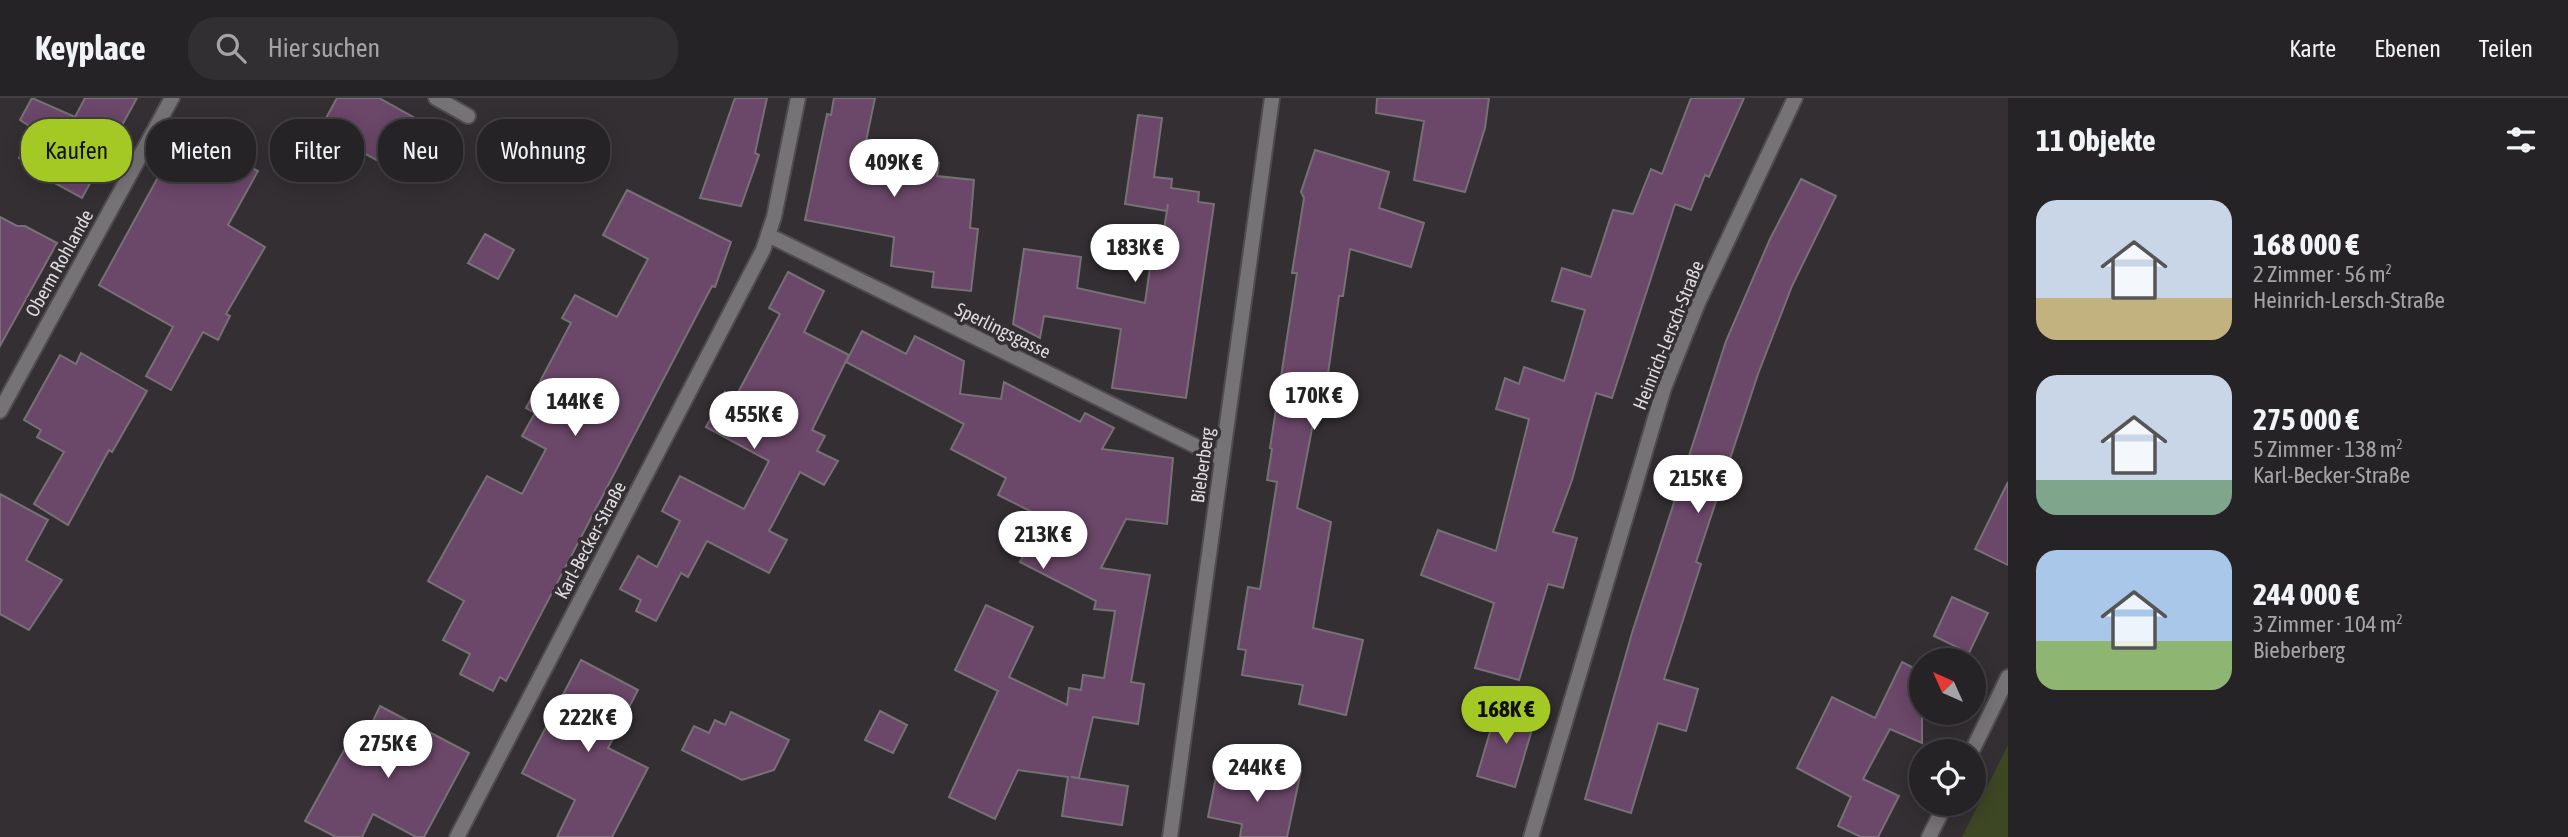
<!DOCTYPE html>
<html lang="de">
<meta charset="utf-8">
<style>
:root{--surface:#262326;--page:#322f32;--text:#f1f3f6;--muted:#a4a4a7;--line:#424043;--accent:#a4c824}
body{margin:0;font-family:"Asap Condensed",sans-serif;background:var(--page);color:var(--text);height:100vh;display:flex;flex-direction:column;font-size:26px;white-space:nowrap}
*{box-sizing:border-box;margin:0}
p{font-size:23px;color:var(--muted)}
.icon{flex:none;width:38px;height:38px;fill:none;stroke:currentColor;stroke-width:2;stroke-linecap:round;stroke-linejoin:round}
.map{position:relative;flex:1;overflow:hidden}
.panel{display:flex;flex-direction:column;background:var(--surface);width:560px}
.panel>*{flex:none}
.guide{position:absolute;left:21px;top:21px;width:665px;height:63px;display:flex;gap:14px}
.needle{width:46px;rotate:315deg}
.tools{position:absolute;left:1909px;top:550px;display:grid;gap:14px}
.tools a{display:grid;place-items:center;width:77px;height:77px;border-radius:50%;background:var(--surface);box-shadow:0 4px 18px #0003,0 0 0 2px var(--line);font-size:35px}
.price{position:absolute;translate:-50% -60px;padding:0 16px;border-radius:24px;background:#fff;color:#222;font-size:23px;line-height:46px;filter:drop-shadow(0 2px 4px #0008)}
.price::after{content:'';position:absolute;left:50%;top:42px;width:21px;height:16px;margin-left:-10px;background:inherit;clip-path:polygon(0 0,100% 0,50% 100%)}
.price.active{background:var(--accent);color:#111}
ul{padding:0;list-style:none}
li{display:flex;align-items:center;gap:21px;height:175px;padding:0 28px}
li span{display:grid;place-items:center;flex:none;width:196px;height:140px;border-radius:21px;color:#555}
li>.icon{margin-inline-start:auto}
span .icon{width:84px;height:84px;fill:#fffc;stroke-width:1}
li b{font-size:30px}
h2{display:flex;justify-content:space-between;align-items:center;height:84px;padding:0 28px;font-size:30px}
.pill{padding:0 24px;border-radius:28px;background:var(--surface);box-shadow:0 4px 18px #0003,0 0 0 2px var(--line);font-size:24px;line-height:63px}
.pill.active{background:var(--accent);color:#111}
header{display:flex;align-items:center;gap:42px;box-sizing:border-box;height:98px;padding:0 35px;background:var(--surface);border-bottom:2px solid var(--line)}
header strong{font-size:33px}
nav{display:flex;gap:38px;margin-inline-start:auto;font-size:24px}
.search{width:490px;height:63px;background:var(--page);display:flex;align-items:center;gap:18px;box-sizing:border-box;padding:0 24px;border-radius:28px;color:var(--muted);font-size:26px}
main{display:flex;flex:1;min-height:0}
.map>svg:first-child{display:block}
.green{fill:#3d4724}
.building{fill:#6b4769;stroke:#777176;stroke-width:2}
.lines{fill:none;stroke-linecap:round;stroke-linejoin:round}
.service-casing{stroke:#4f4b4f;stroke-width:18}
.minor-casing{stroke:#4f4b4f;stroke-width:18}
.service{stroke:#757375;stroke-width:14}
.minor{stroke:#757375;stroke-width:14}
.labels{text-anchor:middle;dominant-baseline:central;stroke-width:7;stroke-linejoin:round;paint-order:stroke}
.street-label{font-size:19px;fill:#dfdcdf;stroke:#332f33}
</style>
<header>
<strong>Keyplace</strong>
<div class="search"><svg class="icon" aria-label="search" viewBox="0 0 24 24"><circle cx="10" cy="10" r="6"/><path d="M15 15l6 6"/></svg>Hier suchen</div>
<nav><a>Karte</a><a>Ebenen</a><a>Teilen</a></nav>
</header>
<main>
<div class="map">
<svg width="2008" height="739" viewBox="0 0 2008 739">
<rect width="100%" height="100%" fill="#332f33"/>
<!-- green -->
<path class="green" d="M 2008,647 L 2008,739 L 1962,739 Z"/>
<!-- building -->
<g class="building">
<path d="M 32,0 L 75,19 L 85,0 L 137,0 L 82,100 L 42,78 L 44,74 L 19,60 L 34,31 L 20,22 Z"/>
<path d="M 337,0 L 379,0 L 438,33 L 411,81 L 320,31 Z"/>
<path d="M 735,0 L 767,0 L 755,55 L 759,57 L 741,108 L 700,100 Z"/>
<path d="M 834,0 L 875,0 L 865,48 L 939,65 L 937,78 L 974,82 L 970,130 L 978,131 L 971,193 L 932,189 L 934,174 L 891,168 L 894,139 L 805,122 L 827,16 L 831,17 Z"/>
<path d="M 1377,0 L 1489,0 L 1485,30 L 1465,94 L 1414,82 L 1424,23 L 1376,15 Z"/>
<path d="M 1691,0 L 1744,0 L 1709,79 L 1705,77 L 1691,112 L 1675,106 L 1612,300 L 1596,295 L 1572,382 L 1553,434 L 1577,440 L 1563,490 L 1548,486 L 1519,582 L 1475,570 L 1494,505 L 1421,477 L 1438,432 L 1496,453 L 1529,321 L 1496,311 L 1505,280 L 1519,286 L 1524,269 L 1564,283 L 1585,212 L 1552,203 L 1562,170 L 1591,179 L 1613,112 L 1633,116 L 1651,71 L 1662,76 Z"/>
<path d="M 1138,17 L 1162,20 L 1154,79 L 1172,81 L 1171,90 L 1199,94 L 1198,104 L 1214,106 L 1186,300 L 1112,290 L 1121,231 L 1044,218 L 1040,240 L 1013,226 L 1024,151 L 1081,159 L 1077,190 L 1145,205 L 1151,162 L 1159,163 L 1168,106 L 1167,113 L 1125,106 Z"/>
<path d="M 205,26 L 235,43 L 228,57 L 258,73 L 228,127 L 265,149 L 226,216 L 230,218 L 218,242 L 203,234 L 171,292 L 146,278 L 173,229 L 99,187 L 179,41 L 192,49 Z"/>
<path d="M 1315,52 L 1389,74 L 1379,110 L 1424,125 L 1411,169 L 1350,151 L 1343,198 L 1339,198 L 1326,290 L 1320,288 L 1297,410 L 1331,424 L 1313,530 L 1363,542 L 1346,617 L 1299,606 L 1303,587 L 1242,577 L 1246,552 L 1238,551 L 1248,489 L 1260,491 L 1277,384 L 1267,382 L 1272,351 L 1270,350 L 1297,175 L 1292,175 L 1304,100 L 1301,94 Z"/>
<path d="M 1801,81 L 1836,98 L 1792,188 L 1758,276 L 1696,464 L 1701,466 L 1664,581 L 1698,591 L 1686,633 L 1658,625 L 1631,715 L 1585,701 L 1632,535 L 1726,243 L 1770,141 Z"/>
<path d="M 627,92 L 731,144 L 715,189 L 712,188 L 506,583 L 500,579 L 493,593 L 460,576 L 470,556 L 443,542 L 464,503 L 428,483 L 487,378 L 522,396 L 546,351 L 522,338 L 535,315 L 526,310 L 571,225 L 562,220 L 575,197 L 617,219 L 648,161 L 603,137 Z"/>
<path d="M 0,119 L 17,128 L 25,128 L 57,145 L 0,248 Z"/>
<path d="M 485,136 L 514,152 L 498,181 L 468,165 Z"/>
<path d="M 788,174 L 824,193 L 804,234 L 849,257 L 812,332 L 825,338 L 817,353 L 838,363 L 824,387 L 800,374 L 769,433 L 787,442 L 769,475 L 707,443 L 688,479 L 681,475 L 656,523 L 636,513 L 641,502 L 620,491 L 638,458 L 657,469 L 680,423 L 662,413 L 680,378 L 744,411 L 769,363 L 706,329 L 725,294 L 735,300 L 780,216 L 769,210 Z"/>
<path d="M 862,233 L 906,256 L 915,238 L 964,263 L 960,296 L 1001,301 L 1004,284 L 1080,324 L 1085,315 L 1114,330 L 1102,351 L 1173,360 L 1167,426 L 1126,421 L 1101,470 L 1150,477 L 1131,584 L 1144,586 L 1138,626 L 1093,619 L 1079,680 L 1071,679 L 1128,688 L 1122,727 L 1062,718 L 1068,679 L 1018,672 L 995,721 L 949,699 L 998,593 L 955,572 L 986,507 L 1033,529 L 1009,579 L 1067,607 L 1069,590 L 1081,592 L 1083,577 L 1104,580 L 1115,513 L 1094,511 L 1096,503 L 1020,464 L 1042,419 L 998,397 L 1006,380 L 951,351 L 964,326 L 846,264 Z"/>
<path d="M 81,255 L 147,293 L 112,354 L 109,352 L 68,427 L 34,406 L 64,354 L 37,339 L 41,332 L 24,322 L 60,257 L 76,266 Z"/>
<path d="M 2008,384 L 2008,467 L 1975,451 Z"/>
<path d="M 0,396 L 48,422 L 26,462 L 62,482 L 29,532 L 0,516 Z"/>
<path d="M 1952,499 L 1988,515 L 1969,555 L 1934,538 Z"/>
<path d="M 581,562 L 638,592 L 608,650 L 648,670 L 612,739 L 557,739 L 575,702 L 522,675 Z"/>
<path d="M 1902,564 L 1922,574 L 1922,645 L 1890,631 L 1863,681 L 1899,698 L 1878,739 L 1861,739 L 1838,728 L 1851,699 L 1797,670 L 1832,599 L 1875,620 Z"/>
<path d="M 1498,607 L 1536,618 L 1515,689 L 1477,678 Z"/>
<path d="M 380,608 L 469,655 L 424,739 L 416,739 L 373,716 L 362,739 L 336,739 L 305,723 L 353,636 L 364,642 Z"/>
<path d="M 880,613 L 907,627 L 893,655 L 865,642 Z"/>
<path d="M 731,614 L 789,642 L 774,672 L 742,682 L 682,652 L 694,628 L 709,635 L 715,622 L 725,627 Z"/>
<path d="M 1273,668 L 1301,673 L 1287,739 L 1240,739 L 1242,726 L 1208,719 L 1216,679 L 1269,689 Z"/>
</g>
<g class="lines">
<!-- service casing -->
<g class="service-casing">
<path id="service" d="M 436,0 L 468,18"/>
</g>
<!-- minor casing -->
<g class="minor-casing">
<g id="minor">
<path d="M 768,137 L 1222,361"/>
<path d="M 0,313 L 172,0"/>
<path d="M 1972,653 L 2008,579"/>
<path d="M 457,739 L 763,152 L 774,119 L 798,0"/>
<path d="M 1170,739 L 1272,0"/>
<path d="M 1531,739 L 1664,290 L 1698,205 L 1795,0"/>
<path d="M 1929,739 L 1946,705"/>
</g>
</g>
<!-- service -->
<use href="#service" class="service"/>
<!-- minor -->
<use href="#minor" class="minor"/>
</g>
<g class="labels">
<!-- street labels -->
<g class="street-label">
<text transform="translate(59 165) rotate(-61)">Oberm Rohlande</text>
<text transform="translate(1003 232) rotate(26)">Sperlingsgasse</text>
<text transform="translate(1668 237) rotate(-68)">Heinrich-Lersch-Straße</text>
<text transform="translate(1202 367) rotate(-82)">Bieberberg</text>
<text transform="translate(590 442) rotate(-62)">Karl-Becker-Straße</text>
</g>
</g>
</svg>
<div class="tools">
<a><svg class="needle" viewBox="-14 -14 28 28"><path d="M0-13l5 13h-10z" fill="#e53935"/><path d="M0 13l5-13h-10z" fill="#a4a4a7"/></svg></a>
<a><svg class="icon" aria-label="locate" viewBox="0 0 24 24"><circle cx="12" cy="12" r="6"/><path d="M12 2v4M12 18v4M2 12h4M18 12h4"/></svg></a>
</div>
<b class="price" style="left:894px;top:101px">409K €</b>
<b class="price" style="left:1135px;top:186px">183K €</b>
<b class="price" style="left:1314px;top:334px">170K €</b>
<b class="price" style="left:575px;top:340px">144K €</b>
<b class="price" style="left:754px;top:353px">455K €</b>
<b class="price" style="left:1698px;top:417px">215K €</b>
<b class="price" style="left:1043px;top:473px">213K €</b>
<b class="price active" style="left:1506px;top:648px">168K €</b>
<b class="price" style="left:588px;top:656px">222K €</b>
<b class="price" style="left:388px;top:682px">275K €</b>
<b class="price" style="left:1257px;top:706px">244K €</b>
<div class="guide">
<a class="pill active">Kaufen</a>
<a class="pill">Mieten</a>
<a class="pill">Filter</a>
<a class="pill">Neu</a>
<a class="pill">Wohnung</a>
</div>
</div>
<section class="panel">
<h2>11 Objekte<svg class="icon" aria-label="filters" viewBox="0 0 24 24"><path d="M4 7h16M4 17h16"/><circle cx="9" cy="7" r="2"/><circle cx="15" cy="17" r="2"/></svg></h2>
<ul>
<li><span style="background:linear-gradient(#c9d6e8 70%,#c2b280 0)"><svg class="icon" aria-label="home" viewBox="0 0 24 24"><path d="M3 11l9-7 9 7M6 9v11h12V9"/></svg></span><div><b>168 000 €</b><p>2 Zimmer · 56 m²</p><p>Heinrich-Lersch-Straße</p></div></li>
<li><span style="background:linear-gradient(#c9d6e8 75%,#7fa58c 0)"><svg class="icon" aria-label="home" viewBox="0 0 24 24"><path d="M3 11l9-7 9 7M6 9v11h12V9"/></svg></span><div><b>275 000 €</b><p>5 Zimmer · 138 m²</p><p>Karl-Becker-Straße</p></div></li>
<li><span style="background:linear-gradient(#a9c7e8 65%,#8fb573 0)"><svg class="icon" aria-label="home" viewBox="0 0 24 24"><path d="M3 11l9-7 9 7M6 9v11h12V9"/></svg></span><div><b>244 000 €</b><p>3 Zimmer · 104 m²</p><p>Bieberberg</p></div></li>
</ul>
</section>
</main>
